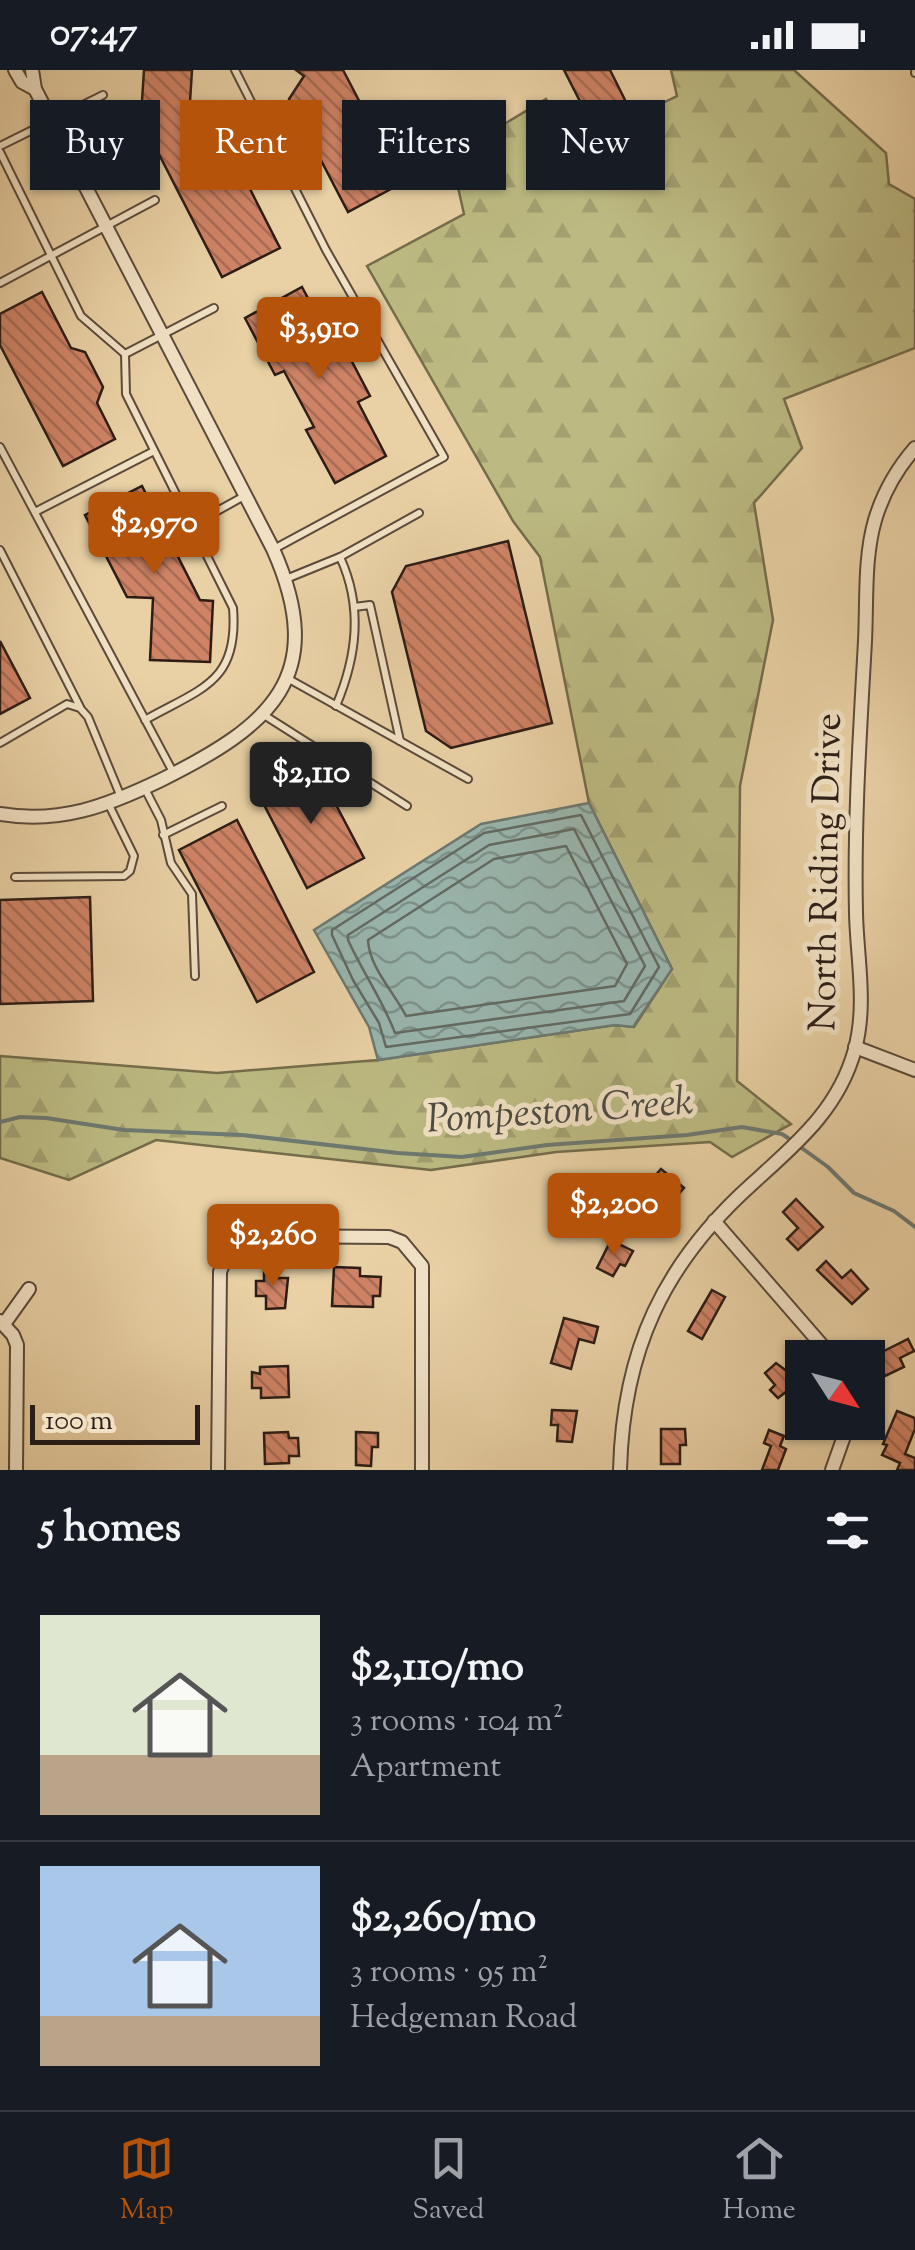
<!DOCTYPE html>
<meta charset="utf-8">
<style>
:root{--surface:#171b24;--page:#20242c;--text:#f1f3f6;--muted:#9ea1a6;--line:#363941;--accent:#b45309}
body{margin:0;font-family:"Sorts Mill Goudy",serif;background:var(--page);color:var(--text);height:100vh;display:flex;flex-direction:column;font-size:38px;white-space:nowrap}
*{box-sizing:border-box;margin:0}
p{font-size:32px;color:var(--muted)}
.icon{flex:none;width:55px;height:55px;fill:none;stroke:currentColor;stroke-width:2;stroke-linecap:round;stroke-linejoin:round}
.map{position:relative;height:1400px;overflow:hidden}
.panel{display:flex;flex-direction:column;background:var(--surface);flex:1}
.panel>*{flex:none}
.hud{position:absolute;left:30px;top:30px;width:855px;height:90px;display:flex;gap:20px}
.needle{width:65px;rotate:126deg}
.controls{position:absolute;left:785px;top:1270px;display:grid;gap:20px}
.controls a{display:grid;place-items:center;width:100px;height:100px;border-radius:0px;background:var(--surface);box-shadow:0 2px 8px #0004;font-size:50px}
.scale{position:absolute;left:30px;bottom:25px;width:170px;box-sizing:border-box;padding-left:10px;border:5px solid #2c1d16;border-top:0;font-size:28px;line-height:35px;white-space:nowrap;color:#2c1d16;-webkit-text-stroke:8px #f1e1c4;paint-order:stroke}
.price{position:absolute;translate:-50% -85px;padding:0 22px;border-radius:10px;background:var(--accent);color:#fff;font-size:32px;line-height:65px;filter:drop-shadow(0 2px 5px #0008)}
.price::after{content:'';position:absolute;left:50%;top:60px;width:30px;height:22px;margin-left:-15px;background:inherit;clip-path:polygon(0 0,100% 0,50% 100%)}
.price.selected{background:#222;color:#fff}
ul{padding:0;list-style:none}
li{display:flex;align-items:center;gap:30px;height:250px;padding:0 40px}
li+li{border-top:2px solid var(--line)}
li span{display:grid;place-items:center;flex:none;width:280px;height:200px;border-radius:0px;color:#555}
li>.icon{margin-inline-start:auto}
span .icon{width:120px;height:120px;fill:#fffc;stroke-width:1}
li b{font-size:42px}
h2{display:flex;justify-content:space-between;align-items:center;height:120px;padding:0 40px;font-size:42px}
.pill{padding:0 35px;border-radius:0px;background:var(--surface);box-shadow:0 2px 8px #0004;font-size:35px;line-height:90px}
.pill.selected{background:var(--accent);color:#fff}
.status{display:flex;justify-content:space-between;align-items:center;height:70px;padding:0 50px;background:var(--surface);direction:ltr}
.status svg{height:28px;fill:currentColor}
.tab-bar{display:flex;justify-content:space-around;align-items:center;height:140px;border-top:2px solid var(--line);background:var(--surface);font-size:28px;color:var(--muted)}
.tab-bar a{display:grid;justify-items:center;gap:5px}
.tab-bar .selected{color:var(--accent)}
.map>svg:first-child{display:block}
.forest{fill:url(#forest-firs);stroke:#746c4c;stroke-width:2.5}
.water{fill:url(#water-waves);stroke:#6d7971;stroke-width:2.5}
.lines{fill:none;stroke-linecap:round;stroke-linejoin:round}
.shore{stroke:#626a62;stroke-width:2.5}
.stream{stroke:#6d7971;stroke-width:4}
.building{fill:url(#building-back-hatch);stroke:#2c1d16;stroke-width:2.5}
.lane-casing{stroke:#5b4a3a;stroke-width:10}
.street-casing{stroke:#5b4a3a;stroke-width:16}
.lane{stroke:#f1e1c4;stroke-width:6}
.street{stroke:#f1e1c4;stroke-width:12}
.labels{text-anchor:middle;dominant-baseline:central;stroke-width:10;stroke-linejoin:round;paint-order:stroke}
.street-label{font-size:38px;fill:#2c1d16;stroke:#f1e1c4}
.water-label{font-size:40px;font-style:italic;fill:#4d4b44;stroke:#f1e1c4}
</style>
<div class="status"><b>07:47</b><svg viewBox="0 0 49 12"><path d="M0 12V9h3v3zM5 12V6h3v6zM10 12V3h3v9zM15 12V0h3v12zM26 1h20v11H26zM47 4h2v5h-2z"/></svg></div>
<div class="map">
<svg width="915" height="1400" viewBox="0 0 915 1400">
<defs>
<pattern id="forest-firs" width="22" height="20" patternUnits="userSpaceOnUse" patternTransform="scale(2.5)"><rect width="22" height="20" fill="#bcba82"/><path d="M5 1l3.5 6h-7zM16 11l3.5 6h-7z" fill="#a29f70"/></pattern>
<pattern id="water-waves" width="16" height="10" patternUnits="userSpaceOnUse" patternTransform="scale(2.5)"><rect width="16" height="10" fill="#99b6ae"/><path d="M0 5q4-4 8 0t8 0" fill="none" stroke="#7d938d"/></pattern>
<pattern id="building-back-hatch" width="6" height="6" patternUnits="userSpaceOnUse" patternTransform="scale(2.5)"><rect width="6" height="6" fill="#cf8366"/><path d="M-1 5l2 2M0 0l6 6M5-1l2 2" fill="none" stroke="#a86b53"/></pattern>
</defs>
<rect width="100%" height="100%" fill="#e9d1a5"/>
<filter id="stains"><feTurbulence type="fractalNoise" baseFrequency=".002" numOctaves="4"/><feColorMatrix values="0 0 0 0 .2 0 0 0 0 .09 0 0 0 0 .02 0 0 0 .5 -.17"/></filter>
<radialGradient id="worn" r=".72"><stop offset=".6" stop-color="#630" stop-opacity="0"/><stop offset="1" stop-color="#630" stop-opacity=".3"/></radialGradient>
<!-- forest -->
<path class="forest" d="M 671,0 L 794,0 L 886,83 L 889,114 L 915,129 L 915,278 L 784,329 L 802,378 L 754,433 L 773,550 L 740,716 L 737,1011 L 791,1054 L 732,1087 L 710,1072 L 556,1082 L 431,1100 L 156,1070 L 69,1110 L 0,1088 L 0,986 L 217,1003 L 378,990 L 615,955 L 634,957 L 672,899 L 589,733 L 540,487 L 513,451 L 367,196 L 464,144 L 451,86 L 546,29 L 572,77 L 677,26 Z"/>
<!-- water -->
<path class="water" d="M 589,733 L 672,899 L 633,957 L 615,955 L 378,990 L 369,957 L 314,860 L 481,754 Z"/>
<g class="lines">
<!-- shore -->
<g class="shore">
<path d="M 581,745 L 659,897 L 630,944 L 386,977 L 379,953 L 353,910 L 332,865 L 332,860 L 484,763 Z"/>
<path d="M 574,759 L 645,896 L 624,931 L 395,963 C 383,931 362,901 348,870 L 348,865 L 489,775 Z"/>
<path d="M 566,776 L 627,894 L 615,916 L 406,946 C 394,922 369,897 368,870 L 494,789 Z"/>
</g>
<!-- stream -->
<g class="stream">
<path d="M 0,1052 L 20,1047 L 46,1048 L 124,1060 L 242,1065 L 398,1083 L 462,1087 L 547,1075 L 687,1065 L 742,1057 L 782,1064 L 791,1070"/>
<path d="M 799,1076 L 828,1097 L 854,1123 L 894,1141 L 915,1157"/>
</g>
</g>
<!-- building -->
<g class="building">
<path d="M 144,0 L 192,0 L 188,64 L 223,66 L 280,178 L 222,207 L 148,63 L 140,62 Z"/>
<path d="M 296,0 L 343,0 L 402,113 L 348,142 L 289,29 L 304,6 Z"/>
<path d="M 564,0 L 610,0 L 625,30 L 589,49 Z"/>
<path d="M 302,217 L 332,273 L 340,269 L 370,326 L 358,332 L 386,386 L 335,413 L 306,360 L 314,357 L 284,301 L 275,305 L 245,248 Z"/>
<path d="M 42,222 L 71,278 L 85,282 L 103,317 L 97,333 L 115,369 L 63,396 L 0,275 L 0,244 Z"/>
<path d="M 142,416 L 200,530 L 213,531 L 210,592 L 150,590 L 153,528 L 127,527 L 85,445 Z"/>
<path d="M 508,471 L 552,653 L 451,678 L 426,661 L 392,522 L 406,496 Z"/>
<path d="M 0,571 L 30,628 L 0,644 Z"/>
<path d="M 315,695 L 364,788 L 307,818 L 259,725 Z"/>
<path d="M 237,750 L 314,902 L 257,932 L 179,780 Z"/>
<path d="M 90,827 L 93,931 L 0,934 L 0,830 Z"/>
<path d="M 661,1099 L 684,1118 L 675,1128 L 668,1122 L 657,1135 L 641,1122 Z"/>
<path d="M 796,1129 L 823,1157 L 798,1180 L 787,1169 L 798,1158 L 783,1142 Z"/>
<path d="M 611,1170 L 633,1181 L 625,1196 L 620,1194 L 613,1206 L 597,1198 Z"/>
<path d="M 826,1191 L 842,1208 L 851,1200 L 868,1219 L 852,1234 L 817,1200 Z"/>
<path d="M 334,1197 L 360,1198 L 360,1206 L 381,1207 L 380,1226 L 373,1226 L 373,1237 L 332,1236 Z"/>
<path d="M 264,1198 L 276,1198 L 276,1208 L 288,1208 L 285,1238 L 266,1239 L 266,1226 L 256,1226 L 256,1211 L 264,1211 Z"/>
<path d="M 712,1220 L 725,1227 L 702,1269 L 688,1261 Z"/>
<path d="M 564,1248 L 598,1257 L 594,1273 L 579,1269 L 571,1299 L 551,1293 Z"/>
<path d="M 908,1269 L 914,1281 L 900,1288 L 904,1297 L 885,1306 L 876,1285 Z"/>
<path d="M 776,1293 L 800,1311 L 778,1328 L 770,1320 L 775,1315 L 765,1303 Z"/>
<path d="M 288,1296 L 289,1327 L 261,1328 L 261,1318 L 252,1318 L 252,1302 L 260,1304 L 260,1297 Z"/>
<path d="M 552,1340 L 577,1341 L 572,1372 L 557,1371 L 558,1355 L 551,1355 Z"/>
<path d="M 897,1341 L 915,1348 L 915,1359 L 905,1384 L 915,1388 L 915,1400 L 897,1400 L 900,1393 L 882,1385 L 887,1375 L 883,1374 Z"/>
<path d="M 661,1359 L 685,1359 L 686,1375 L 680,1375 L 680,1394 L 661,1394 Z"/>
<path d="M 769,1360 L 784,1366 L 780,1376 L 786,1379 L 778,1400 L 762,1400 L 771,1376 L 764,1373 Z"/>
<path d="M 288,1362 L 289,1368 L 298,1368 L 299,1386 L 289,1386 L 289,1393 L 265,1394 L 264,1363 Z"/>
<path d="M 356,1362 L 378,1363 L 378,1377 L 372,1377 L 371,1396 L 356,1395 Z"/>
</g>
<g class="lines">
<!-- lane casing -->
<g class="lane-casing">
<g id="lane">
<path d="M 235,0 L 326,180 L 444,387 L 274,479"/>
<path d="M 915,3 L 915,2"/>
<path d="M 0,76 L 103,25"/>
<path d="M 0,82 L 81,246 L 125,284 L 126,324 L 233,538 C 239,612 202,618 145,650"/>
<path d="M 0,213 L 155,130"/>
<path d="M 125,284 L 214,238"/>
<path d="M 0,377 L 173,702"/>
<path d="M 35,442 L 154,381"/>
<path d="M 192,455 L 246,425"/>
<path d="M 0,480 L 80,637"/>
<path d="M 340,487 L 419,443"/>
<path d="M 286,509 L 340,487 C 363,537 357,586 336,636"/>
<path d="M 354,537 L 370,535 L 400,671"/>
<path d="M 287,608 L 468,709"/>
<path d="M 264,645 L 407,736"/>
<path d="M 0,673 L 67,634 L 80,638 L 88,647 L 121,727"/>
<path d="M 145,719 L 161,750 L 171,793 L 192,824 L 195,906"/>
<path d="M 163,765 L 222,736"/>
<path d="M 15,807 L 124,806 L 130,801 L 134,786 L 109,735"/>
</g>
</g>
<!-- street casing -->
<g class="street-casing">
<g id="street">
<path d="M 15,0 L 22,12 L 35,19"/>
<path d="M 0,744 C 60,754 107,736 161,710 C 270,656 330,607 273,479 L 35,19 L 32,0"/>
<path d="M 855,977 L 915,1000"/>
<path d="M 714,1151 L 833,1288"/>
<path d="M 0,1251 L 13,1265 L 17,1275 L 16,1400"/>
<path d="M 4,1254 L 29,1219"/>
<path d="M 218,1400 L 220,1202 C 228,1180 235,1170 259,1166 L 389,1167 L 402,1172 L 422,1196 L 422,1400"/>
<path d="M 620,1400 C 623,1281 663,1194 752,1114 C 796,1074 839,1039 855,979 C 867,934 857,888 856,843 C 854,752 860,662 865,571 C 867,531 864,488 875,450 C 883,423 896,400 915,378"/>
<path d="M 832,1400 L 849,1352"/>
</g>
</g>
<!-- lane -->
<use href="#lane" class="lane"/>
<!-- street -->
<use href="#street" class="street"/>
</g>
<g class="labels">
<!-- street labels -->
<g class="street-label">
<text transform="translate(828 802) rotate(-89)">North Riding Drive</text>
</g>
<!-- water labels -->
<g class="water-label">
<text transform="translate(560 1043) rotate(-4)">Pompeston Creek</text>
</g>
</g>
<rect width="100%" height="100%" filter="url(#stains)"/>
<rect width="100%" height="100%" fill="url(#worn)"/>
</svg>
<div class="controls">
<a><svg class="needle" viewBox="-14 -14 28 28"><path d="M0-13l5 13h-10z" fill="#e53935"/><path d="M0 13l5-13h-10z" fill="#9ea1a6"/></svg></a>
</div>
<div class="scale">100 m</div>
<b class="price" style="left:319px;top:312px">$3,910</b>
<b class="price" style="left:154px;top:507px">$2,970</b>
<b class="price selected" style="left:311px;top:757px">$2,110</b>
<b class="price" style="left:614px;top:1188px">$2,200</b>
<b class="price" style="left:273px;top:1219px">$2,260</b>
<div class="hud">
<a class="pill">Buy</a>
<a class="pill selected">Rent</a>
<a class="pill">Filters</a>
<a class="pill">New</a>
</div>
</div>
<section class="panel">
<h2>5 homes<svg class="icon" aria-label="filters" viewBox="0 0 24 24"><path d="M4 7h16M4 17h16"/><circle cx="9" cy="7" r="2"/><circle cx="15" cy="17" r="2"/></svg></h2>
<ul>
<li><span style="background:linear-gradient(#dfe7d0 70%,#b9a48a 0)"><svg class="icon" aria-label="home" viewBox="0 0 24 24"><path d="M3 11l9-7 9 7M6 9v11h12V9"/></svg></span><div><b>$2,110/mo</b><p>3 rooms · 104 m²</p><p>Apartment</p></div></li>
<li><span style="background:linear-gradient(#a9c7e8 75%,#b9a48a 0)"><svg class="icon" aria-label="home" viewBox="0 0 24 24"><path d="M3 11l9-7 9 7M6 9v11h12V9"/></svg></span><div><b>$2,260/mo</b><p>3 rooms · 95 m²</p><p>Hedgeman Road</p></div></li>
</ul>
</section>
<nav class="tab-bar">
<a class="selected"><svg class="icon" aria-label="map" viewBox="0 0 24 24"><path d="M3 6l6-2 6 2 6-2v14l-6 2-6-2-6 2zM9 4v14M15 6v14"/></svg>Map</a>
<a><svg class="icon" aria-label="saved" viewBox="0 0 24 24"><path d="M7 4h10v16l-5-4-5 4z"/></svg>Saved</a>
<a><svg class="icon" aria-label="home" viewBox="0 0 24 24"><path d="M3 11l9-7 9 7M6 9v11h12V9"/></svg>Home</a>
</nav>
